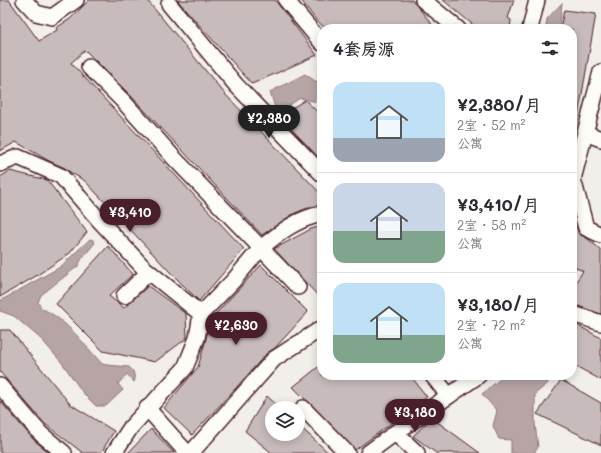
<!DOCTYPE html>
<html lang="zh">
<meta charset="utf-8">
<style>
:root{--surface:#fff;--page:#f7f7f7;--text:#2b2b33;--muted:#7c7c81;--line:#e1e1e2;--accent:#4a1f2b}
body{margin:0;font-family:Mali,"LXGW WenKai TC",sans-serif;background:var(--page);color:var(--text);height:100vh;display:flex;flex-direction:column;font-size:15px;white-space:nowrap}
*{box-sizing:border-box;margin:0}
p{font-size:13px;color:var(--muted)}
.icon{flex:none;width:22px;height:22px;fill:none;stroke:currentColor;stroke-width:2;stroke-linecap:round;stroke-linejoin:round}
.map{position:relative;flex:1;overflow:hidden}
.sheet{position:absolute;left:317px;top:24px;width:260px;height:356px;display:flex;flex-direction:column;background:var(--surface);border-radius:16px;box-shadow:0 2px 10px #0003}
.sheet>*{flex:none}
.tools{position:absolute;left:265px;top:401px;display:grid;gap:8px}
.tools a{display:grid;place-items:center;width:40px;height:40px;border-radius:50%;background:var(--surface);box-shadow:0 2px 10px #0003;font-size:20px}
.price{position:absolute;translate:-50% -34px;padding:0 9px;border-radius:14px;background:var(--accent);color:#fff;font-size:13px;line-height:26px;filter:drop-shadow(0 1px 2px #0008)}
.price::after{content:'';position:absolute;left:50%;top:24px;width:12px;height:9px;margin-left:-6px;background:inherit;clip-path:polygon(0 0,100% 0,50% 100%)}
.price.on{background:#222;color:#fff}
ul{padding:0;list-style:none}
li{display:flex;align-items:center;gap:12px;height:100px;padding:0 16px}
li+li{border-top:1px solid var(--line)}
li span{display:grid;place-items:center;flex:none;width:112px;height:80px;border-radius:12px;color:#555}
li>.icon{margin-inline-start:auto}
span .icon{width:48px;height:48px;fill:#fffc;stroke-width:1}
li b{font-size:17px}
h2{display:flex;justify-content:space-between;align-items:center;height:48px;padding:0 16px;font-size:17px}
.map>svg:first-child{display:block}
.water{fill:#b7a5a6;stroke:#8b6f75}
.building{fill:#c8bbbb;stroke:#4a1f2b}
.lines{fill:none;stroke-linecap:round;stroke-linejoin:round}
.minor-casing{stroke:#4a1f2b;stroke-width:18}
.minor{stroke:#fdfcf7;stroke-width:15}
</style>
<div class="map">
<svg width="601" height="453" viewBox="0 0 601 453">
<rect width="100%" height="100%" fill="#f2efeb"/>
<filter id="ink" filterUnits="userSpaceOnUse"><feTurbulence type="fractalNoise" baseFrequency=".025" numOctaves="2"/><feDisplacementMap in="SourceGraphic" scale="8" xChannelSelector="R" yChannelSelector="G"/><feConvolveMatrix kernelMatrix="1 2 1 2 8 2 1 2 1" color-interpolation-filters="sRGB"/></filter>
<g filter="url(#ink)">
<!-- water -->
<g class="water">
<path d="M 562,3 L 559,29 L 546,29 L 547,19 Z"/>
<path d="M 305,74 L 315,81 L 322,82 L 322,106 L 317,102 L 300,98 L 281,111 L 276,110 L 270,92 Z"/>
<path d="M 90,239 L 93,240 L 95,243 L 82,258 L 78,266 L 41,295 L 38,302 L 41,308 C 66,319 84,344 102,364 L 107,365 L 129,367 L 133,371 L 135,379 L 134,382 L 127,374 L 118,384 L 123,390 L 106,406 L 96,406 L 83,393 L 63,364 L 42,340 L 14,316 L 0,311 L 0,301 L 60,267 Z"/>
<path d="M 505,375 L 546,375 L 548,383 L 535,394 L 535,424 L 538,447 L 534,453 L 511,453 L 511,440 L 499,439 L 493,426 L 497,411 L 482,394 Z"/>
</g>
<!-- building -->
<g class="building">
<path d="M 0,0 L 9,0 L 39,41 L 57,30 L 56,28 L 70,19 L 89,0 L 147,0 L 225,94 L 322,195 L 322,205 L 310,207 L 293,214 L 262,235 L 130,95 L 85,50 L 71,63 L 244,249 L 199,301 L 168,270 L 85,181 L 70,172 L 65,168 L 51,162 L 16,142 L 0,151 Z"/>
<path d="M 177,0 L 275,0 L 317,55 L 252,84 Z"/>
<path d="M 301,0 L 412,0 L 436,29 L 326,29 L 316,20 Z"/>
<path d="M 443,0 L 514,0 L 508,18 L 511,20 L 510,29 L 478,29 Z"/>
<path d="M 564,10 L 596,14 L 576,128 L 572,127 L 572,29 L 560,29 Z"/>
<path d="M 305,100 L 322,116 L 322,161 L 279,116 Z"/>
<path d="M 10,171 L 47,180 L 87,232 L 70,253 L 36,276 L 0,297 L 0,177 Z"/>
<path d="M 572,224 L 577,228 L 579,234 L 588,239 L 601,250 L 601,314 L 572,304 L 572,288 L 583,271 L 572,266 Z"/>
<path d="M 322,226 L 322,300 L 274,249 L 311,229 Z"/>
<path d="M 108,246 L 133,274 L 109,296 L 124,308 L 148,286 L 186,314 L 187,338 L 155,362 L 103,351 L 56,304 Z"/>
<path d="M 261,265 L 308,312 L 275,348 L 267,353 L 235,389 L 192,435 L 164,408 L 198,367 L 206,339 L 209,321 Z"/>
<path d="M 577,325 L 601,338 L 601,380 L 572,364 L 572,326 Z"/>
<path d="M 0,330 L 10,330 L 70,404 L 114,431 L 101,453 L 83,453 L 45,424 L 0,372 Z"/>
<path d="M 322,364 L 322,375 L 410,375 L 427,397 L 355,450 L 309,402 L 305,399 L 293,387 Z"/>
<path d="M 561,380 L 601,403 L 601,445 L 537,414 Z"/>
<path d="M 267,396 L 280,408 L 272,408 L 272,434 L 298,434 L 298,425 L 329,453 L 272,453 L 245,431 Z"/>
<path d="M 0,401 L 34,440 L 50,453 L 0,453 Z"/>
<path d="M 432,418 L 480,453 L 436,453 L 413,436 Z"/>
<path d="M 151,429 L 174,453 L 128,453 Z"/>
</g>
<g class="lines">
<!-- minor casing -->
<g class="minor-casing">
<g id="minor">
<path d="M 24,0 L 36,13 L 52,17 L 76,0"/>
<path d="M 286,0 L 322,43"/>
<path d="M 423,0 L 458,29"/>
<path d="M 169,4 L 236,85 L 322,174"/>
<path d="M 530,29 L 537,0"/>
<path d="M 89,67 L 123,101 L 174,158 L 261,248 C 279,233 298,218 322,214"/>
<path d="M 601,72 L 573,179 L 586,228 L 601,235"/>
<path d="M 585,133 L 601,139"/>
<path d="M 0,164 L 18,157 L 61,176 L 99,220 L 143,267 L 201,314 L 233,281 L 261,248 L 298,287"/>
<path d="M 124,296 L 149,272"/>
<path d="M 572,317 L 576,315 L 601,323"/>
<path d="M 432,375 L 449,396"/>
<path d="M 0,386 L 41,434 L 64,453"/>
<path d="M 147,408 L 187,453"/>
<path d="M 303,408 L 347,453"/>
<path d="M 395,433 L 417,453"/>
<path d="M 114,453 L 131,427 L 185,368 L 197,338 L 201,314"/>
<path d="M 191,453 L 274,359 L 322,328"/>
<path d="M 368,453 L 395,433 L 479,375"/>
</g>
</g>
<!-- minor -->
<use href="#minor" class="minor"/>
</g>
</g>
</svg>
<div class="tools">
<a><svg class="icon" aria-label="layers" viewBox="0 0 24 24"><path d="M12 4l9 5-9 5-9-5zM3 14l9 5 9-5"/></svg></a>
</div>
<b class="price on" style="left:269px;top:139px">¥2,380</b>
<b class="price" style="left:130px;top:233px">¥3,410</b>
<b class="price" style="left:236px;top:346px">¥2,630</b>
<b class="price" style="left:415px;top:433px">¥3,180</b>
<section class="sheet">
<h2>4套房源<svg class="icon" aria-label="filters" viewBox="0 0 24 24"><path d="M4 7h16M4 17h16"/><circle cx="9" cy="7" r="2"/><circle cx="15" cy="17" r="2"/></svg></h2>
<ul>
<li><span style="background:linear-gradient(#bfe0f5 70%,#9aa5b1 0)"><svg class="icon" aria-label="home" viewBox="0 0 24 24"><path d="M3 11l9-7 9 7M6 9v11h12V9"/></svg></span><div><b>¥2,380/月</b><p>2室 · 52 m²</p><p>公寓</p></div></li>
<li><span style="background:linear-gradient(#c9d6e8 60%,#7fa58c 0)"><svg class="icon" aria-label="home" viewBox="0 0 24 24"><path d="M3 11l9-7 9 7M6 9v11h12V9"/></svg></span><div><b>¥3,410/月</b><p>2室 · 58 m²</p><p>公寓</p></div></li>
<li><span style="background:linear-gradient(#bfe0f5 65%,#7fa58c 0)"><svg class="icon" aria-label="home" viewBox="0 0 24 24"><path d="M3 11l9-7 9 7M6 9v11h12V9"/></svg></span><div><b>¥3,180/月</b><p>2室 · 72 m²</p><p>公寓</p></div></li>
</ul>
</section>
</div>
